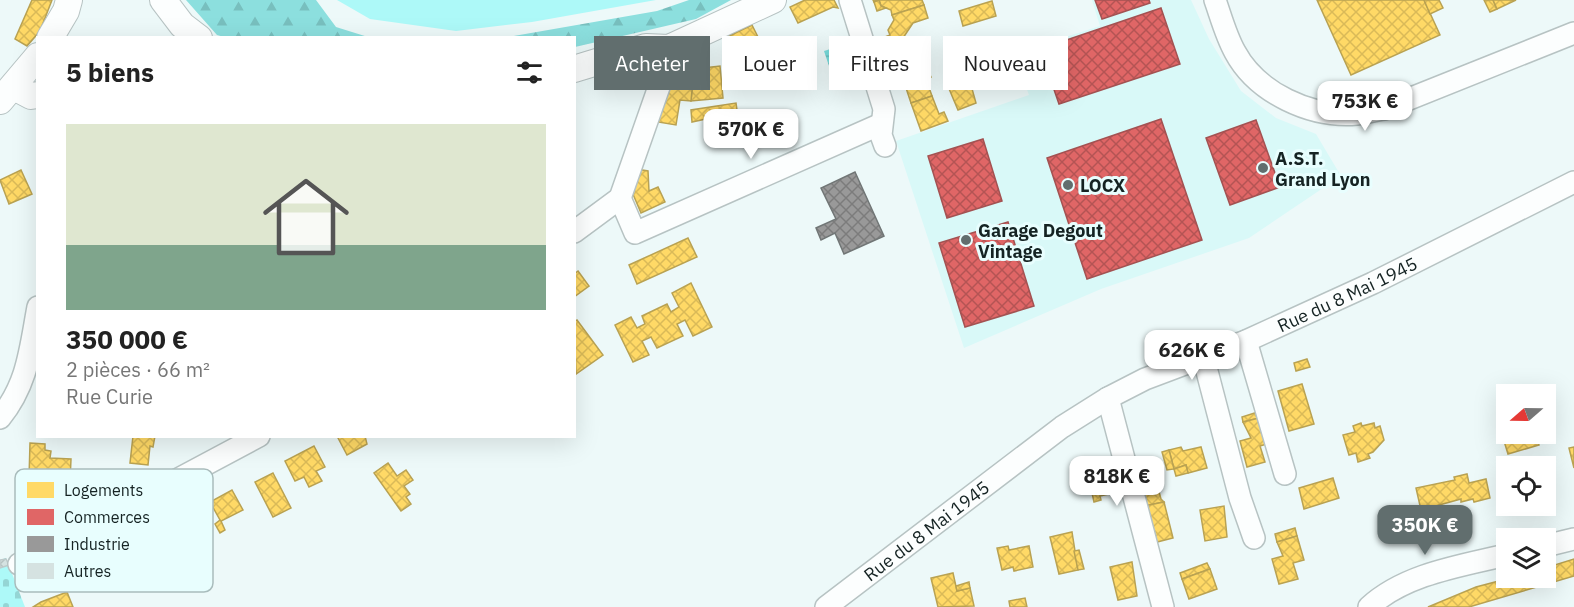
<!DOCTYPE html>
<html lang="fr">
<meta charset="utf-8">
<style>
:root{--surface:#fff;--page:#f2f2f2;--text:#222;--muted:#767676;--accent:#616e6e}
body{margin:0;font-family:"IBM Plex Sans",sans-serif;background:var(--page);color:var(--text);height:100vh;display:flex;flex-direction:column;font-size:22px;white-space:nowrap}
*{box-sizing:border-box;margin:0}
p{font-size:20px;color:var(--muted)}
.icon{flex:none;width:33px;height:33px;fill:none;stroke:currentColor;stroke-width:2;stroke-linecap:round;stroke-linejoin:round}
.map{position:relative;flex:1;overflow:hidden}
.panel{position:absolute;left:36px;top:36px;width:540px;height:402px;display:flex;flex-direction:column;background:var(--surface);border-radius:0px;box-shadow:0 6px 24px #0002}
.panel>*{flex:none}
.top-card{position:absolute;left:594px;top:36px;width:570px;height:54px;display:flex;gap:12px}
.needle{width:39px;rotate:250deg}
.fabs{position:absolute;left:1496px;top:384px;display:grid;gap:12px}
.fabs a{display:grid;place-items:center;width:60px;height:60px;border-radius:0px;background:var(--surface);box-shadow:0 6px 24px #0002;font-size:30px}
.price{position:absolute;translate:-50% -51px;padding:0 14px;border-radius:12px;background:#fff;color:#222;font-size:20px;line-height:39px;filter:drop-shadow(0 2px 3px #0008)}
.price::after{content:'';position:absolute;left:50%;top:36px;width:18px;height:14px;margin-left:-9px;background:inherit;clip-path:polygon(0 0,100% 0,50% 100%)}
.price.on{background:var(--accent);color:#fff}
ul{padding:0;list-style:none}
li{display:grid;align-content:center;gap:12px;height:318px;padding:0 30px}
li span{display:grid;place-items:center;height:186px;border-radius:0px;color:#555}
li>.icon{margin-inline-start:auto}
span .icon{width:108px;height:108px;fill:#fffc;stroke-width:1}
li b{font-size:26px}
h2{display:flex;justify-content:space-between;align-items:center;height:72px;padding:0 30px;font-size:26px}
.chip{padding:0 21px;border-radius:0px;background:var(--surface);box-shadow:0 6px 24px #0002;font-size:21px;line-height:54px}
.chip.on{background:var(--accent);color:#fff}
.map>svg:first-child{display:block}
.built{fill:#d9f9f8}
.green{fill:#adf9f8}
.forest{fill:url(#forest-firs)}
.cemetery{fill:url(#cemetery-stones)}
.water{fill:url(#water-rules)}
.homes{fill:url(#homes-cross-hatch);stroke:#b9a252;stroke-width:1.5}
.shops{fill:url(#shops-cross-hatch);stroke:#a35252;stroke-width:1.5}
.industry{fill:url(#industry-cross-hatch);stroke:#717676;stroke-width:1.5}
.building{fill:url(#building-cross-hatch);stroke:#becaca;stroke-width:1.5}
.lines{fill:none;stroke-linecap:round;stroke-linejoin:round}
.minor-casing{stroke:#b7c3c3;stroke-width:24}
.tertiary-casing{stroke:#b7c3c3;stroke-width:28}
.minor{stroke:#fcfefe;stroke-width:21}
.tertiary{stroke:#fcfefe;stroke-width:26}
.poi-dot{fill:#616e6e;stroke:#e8fefe;stroke-width:2}
.labels{text-anchor:middle;dominant-baseline:central;stroke-width:6;stroke-linejoin:round;paint-order:stroke}
.poi-label{font-size:18px;font-weight:bold;fill:#152323;stroke:#e8fefe;text-anchor:start}
.street-label{font-size:18px;fill:#152323;stroke:#e8fefe}
.key{fill:#e8fefe;stroke:#a9bcbc;stroke-width:1.5}
.key-label{font-size:16px;fill:#152323}
</style>
<div class="map">
<svg width="1574" height="607" viewBox="0 0 1574 607">
<defs>
<pattern id="forest-firs" width="22" height="20" patternUnits="userSpaceOnUse" patternTransform="scale(1.5)"><rect width="22" height="20" fill="#8cdfde"/><path d="M5 1l3.5 6h-7zM16 11l3.5 6h-7z" fill="#78bfbe"/></pattern>
<pattern id="cemetery-stones" width="16" height="16" patternUnits="userSpaceOnUse" patternTransform="scale(1.5)"><rect width="16" height="16" fill="#adf9f8"/><path d="M2 7V4a2 2 0 0 1 4 0v3zM10 15v-3a2 2 0 0 1 4 0v3z" fill="#94d5d4"/></pattern>
<pattern id="water-rules" width="6" height="5" patternUnits="userSpaceOnUse" patternTransform="scale(1.5)"><rect width="6" height="5" fill="#7adede"/><path d="M0 2.5h6" fill="none" stroke="#69bebe"/></pattern>
<pattern id="homes-cross-hatch" width="8" height="8" patternUnits="userSpaceOnUse" patternTransform="scale(1.5)"><rect width="8" height="8" fill="#ffd966"/><path d="M0 0l8 8M0 8l8-8" fill="none" stroke="#daba58"/></pattern>
<pattern id="shops-cross-hatch" width="8" height="8" patternUnits="userSpaceOnUse" patternTransform="scale(1.5)"><rect width="8" height="8" fill="#e06666"/><path d="M0 0l8 8M0 8l8-8" fill="none" stroke="#b45454"/></pattern>
<pattern id="industry-cross-hatch" width="8" height="8" patternUnits="userSpaceOnUse" patternTransform="scale(1.5)"><rect width="8" height="8" fill="#999"/><path d="M0 0l8 8M0 8l8-8" fill="none" stroke="#7c7c7c"/></pattern>
<pattern id="building-cross-hatch" width="8" height="8" patternUnits="userSpaceOnUse" patternTransform="scale(1.5)"><rect width="8" height="8" fill="#d5e2e1"/><path d="M0 0l8 8M0 8l8-8" fill="none" stroke="#b6c2c1"/></pattern>
</defs>
<rect width="100%" height="100%" fill="#edf9f9"/>
<!-- built -->
<path class="built" d="M 1092,0 L 1191,0 L 1209,39 L 1241,91 L 1276,118 L 1316,134 L 1341,176 L 1249,238 L 1101,289 L 964,348 L 896,141 L 1029,95 L 1017,63 L 1039,55 L 1037,46 L 1100,26 Z"/>
<!-- green -->
<path class="green" d="M 337,0 L 656,0 L 532,22 L 456,31 L 370,19 Z"/>
<!-- forest -->
<g class="forest">
<path d="M 186,0 L 316,0 L 336,27 L 368,37 L 224,37 L 217,35 Z"/>
<path d="M 689,0 L 731,0 L 696,19 L 575,47 L 574,38 L 508,37 L 657,11 Z"/>
</g>
<!-- cemetery -->
<path class="cemetery" d="M 6,558 L 25,607 L 0,607 L 0,560 Z"/>
<!-- water -->
<path class="water" d="M 837,47 L 847,77 L 834,81 L 824,51 Z"/>
<!-- homes -->
<g class="homes">
<path d="M 32,0 L 52,0 L 40,31 L 27,46 L 15,39 Z"/>
<path d="M 805,0 L 834,0 L 838,8 L 833,7 L 798,23 L 790,7 Z"/>
<path d="M 873,0 L 922,0 L 924,5 L 892,15 L 891,10 L 881,6 L 879,0 L 874,2 Z"/>
<path d="M 879,0 L 881,6 L 886,8 L 877,11 L 874,2 Z"/>
<path d="M 1317,0 L 1424,0 L 1440,35 L 1351,75 Z"/>
<path d="M 1424,0 L 1439,0 L 1443,8 L 1430,14 Z"/>
<path d="M 1484,0 L 1493,0 L 1497,9 L 1490,12 Z"/>
<path d="M 1493,0 L 1516,0 L 1497,9 Z"/>
<path d="M 992,1 L 996,16 L 963,26 L 959,11 Z"/>
<path d="M 924,5 L 928,18 L 913,23 L 903,38 L 908,64 L 888,72 L 882,55 L 890,53 L 885,37 L 890,35 L 888,30 L 894,20 L 892,15 Z"/>
<path d="M 752,25 L 761,43 L 737,53 L 729,36 Z"/>
<path d="M 794,42 L 806,69 L 779,80 L 770,52 Z"/>
<path d="M 912,46 L 917,61 L 908,64 L 904,49 Z"/>
<path d="M 740,56 L 743,83 L 734,84 L 730,57 Z"/>
<path d="M 956,59 L 962,74 L 966,79 L 969,78 L 976,103 L 958,110 L 947,84 L 953,78 L 947,63 Z"/>
<path d="M 774,65 L 779,77 L 756,83 L 752,71 Z"/>
<path d="M 720,66 L 723,98 L 691,101 L 694,69 Z"/>
<path d="M 926,66 L 931,77 L 926,79 L 932,96 L 911,103 L 902,76 Z"/>
<path d="M 694,69 L 691,101 L 680,100 L 676,125 L 652,121 L 670,70 Z"/>
<path d="M 932,96 L 939,114 L 944,112 L 948,121 L 921,131 L 911,103 Z"/>
<path d="M 736,103 L 739,124 L 717,130 L 715,117 L 692,122 L 691,110 Z"/>
<path d="M 636,169 L 648,171 L 649,191 L 658,187 L 665,202 L 641,213 L 630,187 Z"/>
<path d="M 21,170 L 32,194 L 9,204 L 0,180 Z"/>
<path d="M 688,238 L 697,257 L 637,284 L 629,265 Z"/>
<path d="M 578,271 L 589,286 L 574,297 L 574,274 Z"/>
<path d="M 691,283 L 712,327 L 693,336 L 685,320 L 677,324 L 683,336 L 657,348 L 651,337 L 642,341 L 649,355 L 633,362 L 615,325 L 631,317 L 637,328 L 645,324 L 642,316 L 667,304 L 671,312 L 679,307 L 672,293 Z"/>
<path d="M 577,320 L 603,355 L 576,374 L 574,322 Z"/>
<path d="M 1307,359 L 1310,367 L 1296,371 L 1294,363 Z"/>
<path d="M 1302,384 L 1314,424 L 1289,431 L 1278,391 Z"/>
<path d="M 1261,411 L 1263,417 L 1243,422 L 1242,417 Z"/>
<path d="M 1263,417 L 1270,443 L 1260,446 L 1265,462 L 1247,467 L 1240,441 L 1251,438 L 1243,422 Z"/>
<path d="M 1361,423 L 1362,426 L 1374,423 L 1375,428 L 1380,426 L 1384,440 L 1373,452 L 1368,454 L 1370,458 L 1358,462 L 1356,453 L 1349,455 L 1343,435 L 1355,432 L 1353,426 Z"/>
<path d="M 1506,426 L 1506,434 L 1536,434 L 1539,445 L 1508,454 L 1500,428 Z"/>
<path d="M 133,436 L 155,436 L 153,447 L 150,446 L 148,465 L 130,463 Z"/>
<path d="M 337,436 L 365,436 L 367,444 L 347,455 Z"/>
<path d="M 30,443 L 45,444 L 45,450 L 51,451 L 50,458 L 71,459 L 70,482 L 29,478 Z"/>
<path d="M 314,446 L 325,467 L 316,471 L 322,481 L 309,487 L 304,477 L 295,481 L 285,461 Z"/>
<path d="M 1181,447 L 1183,451 L 1201,447 L 1207,468 L 1188,473 L 1186,465 L 1174,469 L 1169,450 Z"/>
<path d="M 1574,447 L 1574,468 L 1569,448 Z"/>
<path d="M 1169,450 L 1174,469 L 1167,470 L 1162,452 Z"/>
<path d="M 1154,460 L 1156,469 L 1153,470 L 1161,499 L 1164,502 L 1144,506 L 1136,464 Z"/>
<path d="M 388,463 L 397,476 L 406,470 L 413,480 L 404,486 L 410,494 L 406,497 L 411,504 L 401,511 L 374,473 Z"/>
<path d="M 1094,464 L 1096,473 L 1112,470 L 1118,492 L 1100,496 L 1101,500 L 1094,502 L 1086,466 Z"/>
<path d="M 1186,465 L 1188,473 L 1176,476 L 1174,469 Z"/>
<path d="M 273,473 L 291,508 L 273,517 L 255,482 Z"/>
<path d="M 1467,474 L 1469,483 L 1486,479 L 1490,498 L 1474,502 L 1473,499 L 1461,502 L 1461,499 L 1421,510 L 1416,488 L 1455,480 L 1454,477 Z"/>
<path d="M 1333,478 L 1339,498 L 1304,509 L 1299,488 Z"/>
<path d="M 232,490 L 243,510 L 221,521 L 225,530 L 220,533 L 215,524 L 220,520 L 210,502 Z"/>
<path d="M 1164,502 L 1173,538 L 1157,542 L 1144,506 Z"/>
<path d="M 1224,506 L 1227,537 L 1205,541 L 1200,510 Z"/>
<path d="M 1452,515 L 1455,527 L 1445,530 L 1442,518 Z"/>
<path d="M 1295,528 L 1297,536 L 1277,542 L 1275,534 Z"/>
<path d="M 1072,532 L 1078,570 L 1059,574 L 1050,537 Z"/>
<path d="M 1297,536 L 1304,560 L 1293,563 L 1298,579 L 1279,584 L 1272,559 L 1283,556 L 1277,542 Z"/>
<path d="M 1008,546 L 1009,550 L 1029,546 L 1033,567 L 1014,571 L 1013,567 L 1002,570 L 997,548 Z"/>
<path d="M 1079,550 L 1084,569 L 1078,570 L 1074,551 Z"/>
<path d="M 1574,559 L 1574,576 L 1469,607 L 1428,607 L 1476,587 L 1510,578 L 1545,578 L 1545,568 Z"/>
<path d="M 1132,562 L 1137,596 L 1118,600 L 1110,567 Z"/>
<path d="M 1207,563 L 1210,569 L 1182,579 L 1180,573 Z"/>
<path d="M 1210,569 L 1217,589 L 1189,599 L 1182,579 Z"/>
<path d="M 953,573 L 957,591 L 970,588 L 974,606 L 938,607 L 931,578 Z"/>
<path d="M 969,582 L 970,588 L 957,591 L 956,586 Z"/>
<path d="M 67,592 L 73,607 L 33,607 L 41,602 Z"/>
<path d="M 1025,598 L 1027,607 L 1010,607 L 1009,601 Z"/>
</g>
<!-- shops -->
<g class="shops">
<path d="M 1095,0 L 1149,0 L 1150,3 L 1102,19 Z"/>
<path d="M 1161,8 L 1180,64 L 1059,104 L 1040,49 Z"/>
<path d="M 1161,119 L 1202,240 L 1087,279 L 1047,158 Z"/>
<path d="M 1256,120 L 1280,187 L 1230,205 L 1206,138 Z"/>
<path d="M 983,139 L 1002,201 L 947,218 L 928,156 Z"/>
<path d="M 1008,222 L 1034,306 L 965,327 L 939,243 Z"/>
</g>
<!-- industry -->
<path class="industry" d="M 855,172 L 884,236 L 844,254 L 835,233 L 821,240 L 816,228 L 836,219 L 821,188 Z"/>
<!-- building -->
<path class="building" d="M 6,559 L 9,565 L 0,568 L 0,560 Z"/>
<g class="lines">
<!-- minor casing -->
<g class="minor-casing">
<g id="minor">
<path d="M 850,0 L 884,109 L 881,135 L 885,146"/>
<path d="M 1215,0 C 1221,17 1226,36 1235,52 C 1257,93 1311,118 1357,114 C 1366,113 1375,110 1384,109 L 1574,33"/>
<path d="M 620,198 L 635,233 L 881,124"/>
<path d="M 574,232 L 620,198 L 667,64 L 669,48"/>
<path d="M 1246,341 L 1285,474"/>
<path d="M 1203,356 L 1240,498 L 1254,538"/>
<path d="M 1108,398 L 1163,607"/>
<path d="M 0,418 C 28,383 30,350 38,307"/>
<path d="M 1545,546 L 1574,539"/>
<path d="M 19,564 L 259,436"/>
<path id="s1" d="M 826,607 L 1062,427 L 1108,398 L 1145,379 L 1246,341 L 1373,283 L 1574,182"/>
<path d="M 1369,607 C 1405,574 1460,566 1506,555"/>
</g>
</g>
<!-- tertiary casing -->
<g class="tertiary-casing">
<g id="tertiary">
<path d="M 163,0 L 182,25 L 199,38"/>
<path d="M 50,38 L 66,11 L 69,0"/>
<path d="M 574,69 L 646,47 L 669,48 L 773,0"/>
<path d="M 14,87 L 31,96 L 38,95"/>
<path d="M 0,101 L 38,56"/>
</g>
</g>
<!-- minor -->
<use href="#minor" class="minor"/>
<!-- tertiary -->
<use href="#tertiary" class="tertiary"/>
</g>
<!-- markers -->
<g class="poi-dot">
<circle cx="1263" cy="168" r="6"/>
<circle cx="1068" cy="185" r="6"/>
<circle cx="966" cy="240" r="6"/>
</g>
<g class="labels">
<!-- poi labels -->
<g class="poi-label">
<text x="1275" y="158">A.S.T.<tspan x="1275" dy="21">Grand Lyon</tspan></text>
<text x="1080" y="185">LOCX</text>
<text x="978" y="230">Garage Degout<tspan x="978" dy="21">Vintage</tspan></text>
</g>
<!-- street labels -->
<g class="street-label">
<text stroke="none"><textPath href="#s1" startOffset="612">Rue du 8 Mai 1945</textPath></text>
<text stroke="none"><textPath href="#s1" startOffset="126">Rue du 8 Mai 1945</textPath></text>
</g>
</g>
<!-- legend -->
<rect x="15" y="469" width="198" height="123" rx="9" class="key"/>
<rect x="27" y="482" width="27" height="16" fill="#ffd966"/>
<rect x="27" y="509" width="27" height="16" fill="#e06666"/>
<rect x="27" y="536" width="27" height="16" fill="#999"/>
<rect x="27" y="563" width="27" height="16" fill="#d5e2e1"/>
<g class="key-label">
<text x="64" y="496">Logements</text>
<text x="64" y="523">Commerces</text>
<text x="64" y="550">Industrie</text>
<text x="64" y="577">Autres</text>
</g>
</svg>
<div class="fabs">
<a><svg class="needle" viewBox="-14 -14 28 28"><path d="M0-13l5 13h-10z" fill="#e53935"/><path d="M0 13l5-13h-10z" fill="#767676"/></svg></a>
<a><svg class="icon" aria-label="locate" viewBox="0 0 24 24"><circle cx="12" cy="12" r="6"/><path d="M12 2v4M12 18v4M2 12h4M18 12h4"/></svg></a>
<a><svg class="icon" aria-label="layers" viewBox="0 0 24 24"><path d="M12 4l9 5-9 5-9-5zM3 14l9 5 9-5"/></svg></a>
</div>
<b class="price" style="left:1365px;top:132px">753K €</b>
<b class="price" style="left:751px;top:160px">570K €</b>
<b class="price" style="left:1192px;top:381px">626K €</b>
<b class="price" style="left:1117px;top:507px">818K €</b>
<b class="price on" style="left:1425px;top:556px">350K €</b>
<div class="top-card">
<a class="chip on">Acheter</a>
<a class="chip">Louer</a>
<a class="chip">Filtres</a>
<a class="chip">Nouveau</a>
</div>
<section class="panel">
<h2>5 biens<svg class="icon" aria-label="filters" viewBox="0 0 24 24"><path d="M4 7h16M4 17h16"/><circle cx="9" cy="7" r="2"/><circle cx="15" cy="17" r="2"/></svg></h2>
<ul>
<li><span style="background:linear-gradient(#dfe7d0 65%,#7fa58c 0)"><svg class="icon" aria-label="home" viewBox="0 0 24 24"><path d="M3 11l9-7 9 7M6 9v11h12V9"/></svg></span><div><b>350 000 €</b><p>2 pièces · 66 m²</p><p>Rue Curie</p></div></li>
</ul>
</section>
</div>
